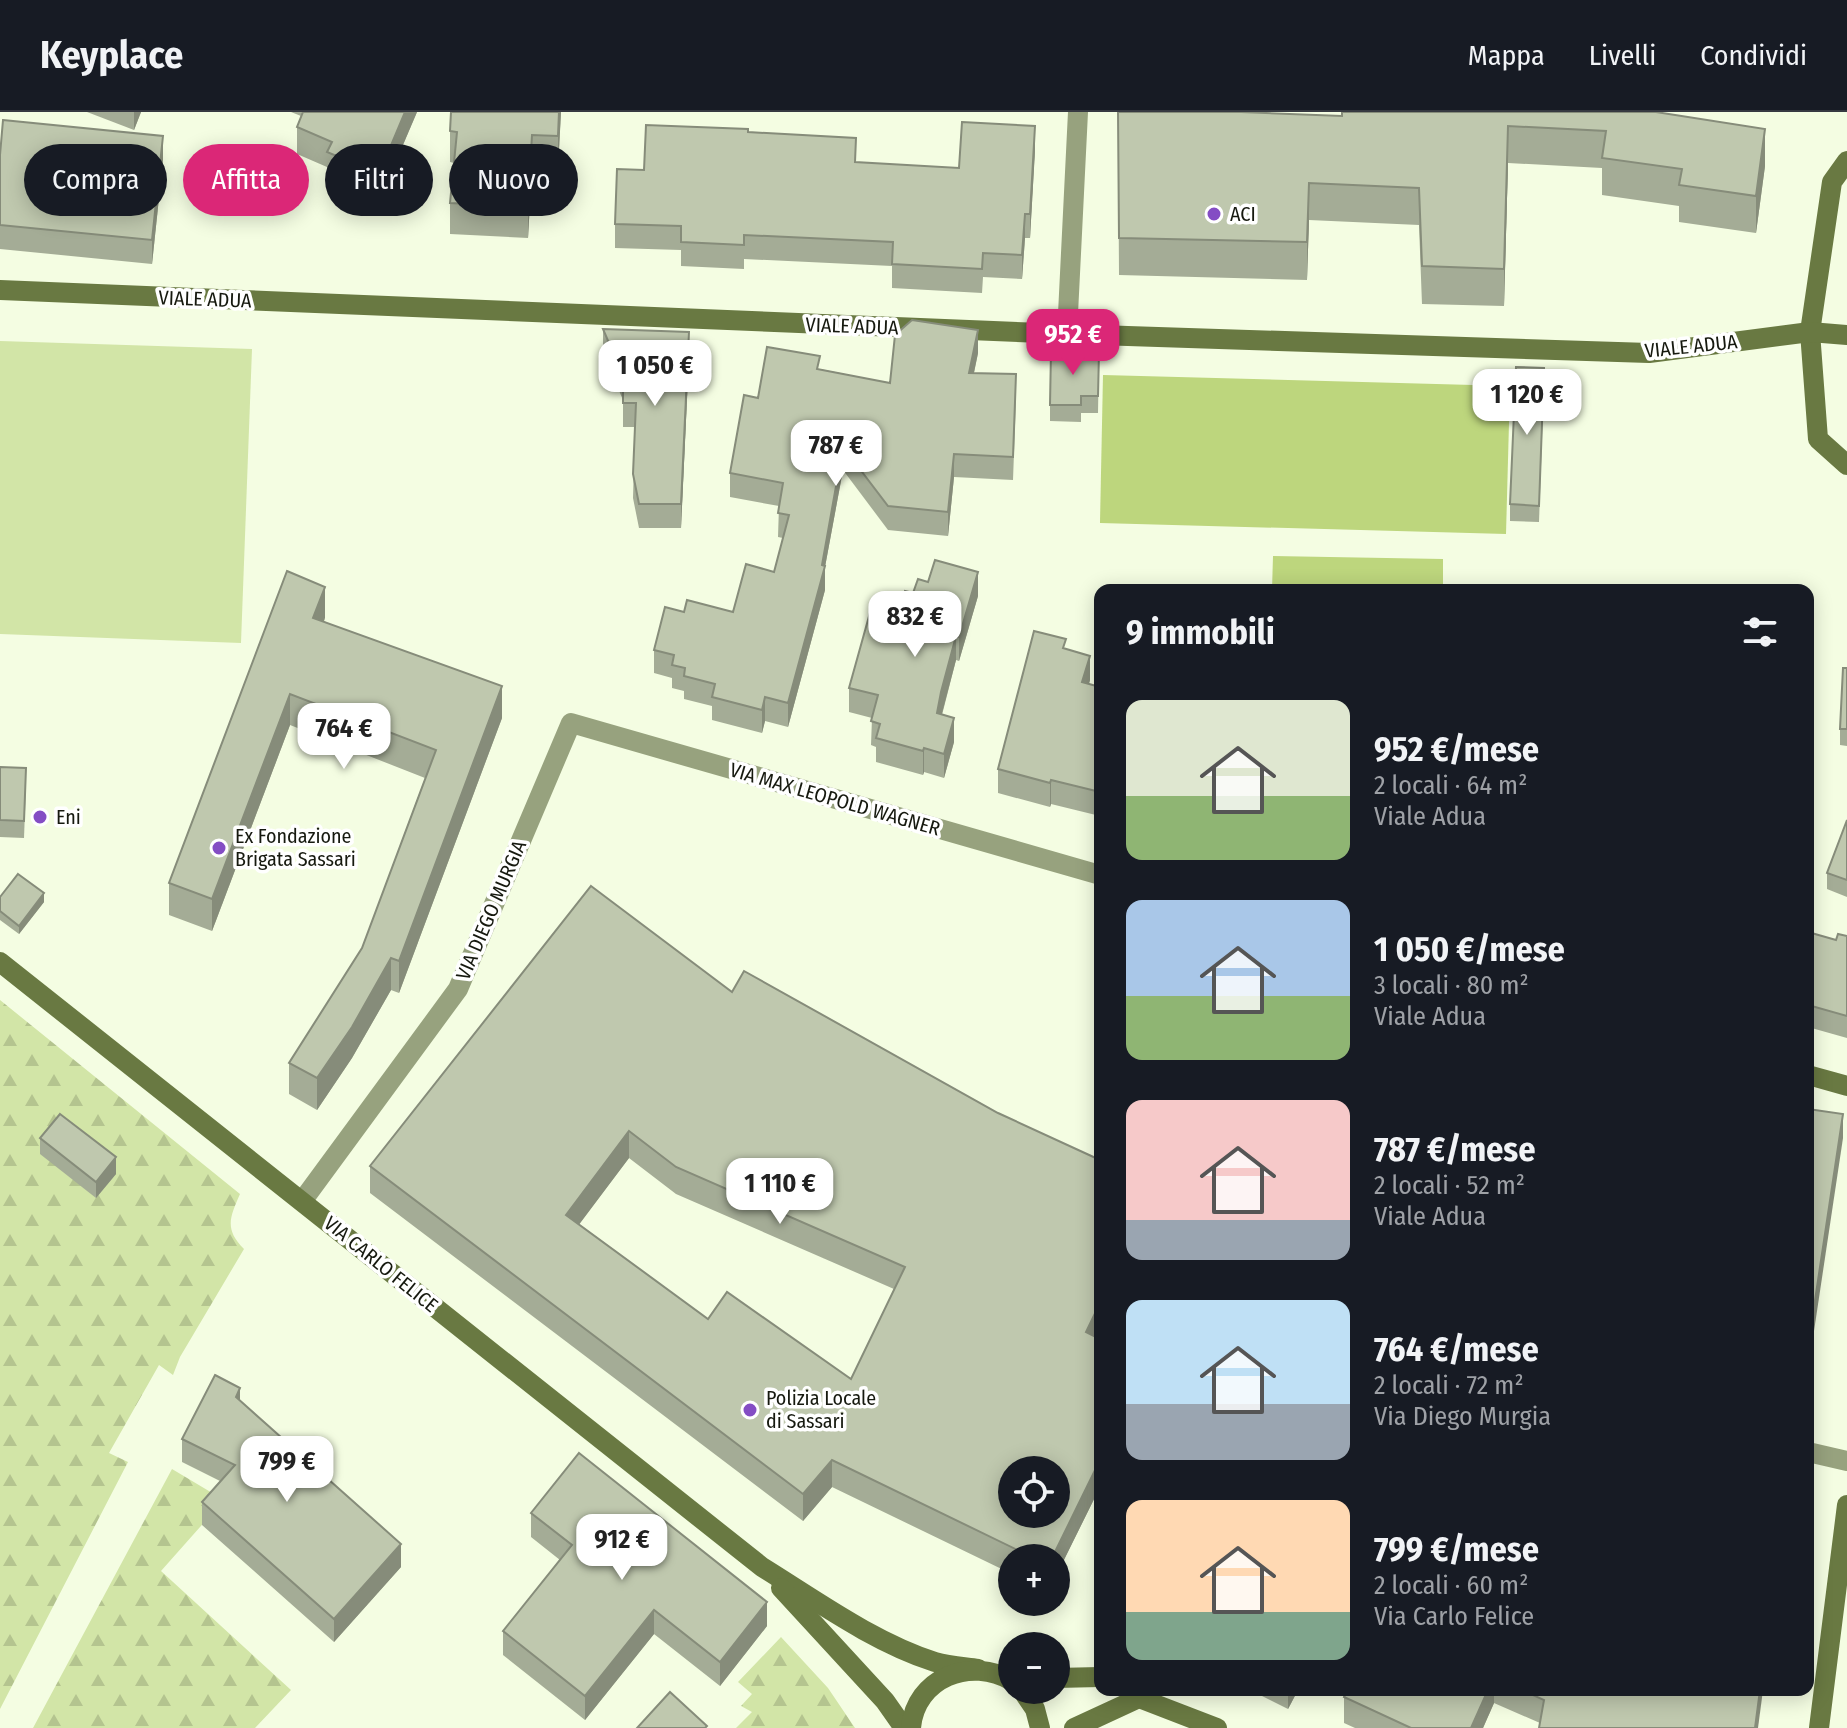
<!DOCTYPE html>
<html lang="it">
<meta charset="utf-8">
<style>
:root{--surface:#171b24;--page:#20242c;--text:#f1f3f6;--muted:#9ea1a6;--line:#363941;--accent:#db2777}
body{margin:0;font-family:"Fira Sans Condensed",sans-serif;background:var(--page);color:var(--text);height:100vh;display:flex;flex-direction:column;font-size:30px;white-space:nowrap}
*{box-sizing:border-box;margin:0}
p{font-size:26px;color:var(--muted)}
.icon{flex:none;width:44px;height:44px;fill:none;stroke:currentColor;stroke-width:2;stroke-linecap:round;stroke-linejoin:round}
.map{position:relative;flex:1;overflow:hidden}
.side{position:absolute;left:1094px;top:472px;width:720px;height:1112px;display:flex;flex-direction:column;background:var(--surface);border-radius:16px;box-shadow:0 4px 20px #0003}
.side>*{flex:none}
.guide{position:absolute;left:24px;top:32px;width:760px;height:72px;display:flex;gap:16px}
.tools{position:absolute;left:998px;top:1344px;display:grid;gap:16px}
.tools a{display:grid;place-items:center;width:72px;height:72px;border-radius:50%;background:var(--surface);box-shadow:0 4px 20px #0003;font-size:40px}
.price{position:absolute;translate:-50% -68px;padding:0 18px;border-radius:16px;background:#fff;color:#222;font-size:26px;line-height:52px;filter:drop-shadow(0 2px 4px #0008)}
.price::after{content:'';position:absolute;left:50%;top:48px;width:24px;height:18px;margin-left:-12px;background:inherit;clip-path:polygon(0 0,100% 0,50% 100%)}
.price.selected{background:var(--accent);color:#fff}
ul{padding:0;list-style:none}
li{display:flex;align-items:center;gap:24px;height:200px;padding:0 32px}
li span{display:grid;place-items:center;flex:none;width:224px;height:160px;border-radius:16px;color:#555}
li>.icon{margin-inline-start:auto}
span .icon{width:96px;height:96px;fill:#fffc;stroke-width:1}
li b{font-size:34px}
h2{display:flex;justify-content:space-between;align-items:center;height:96px;padding:0 32px;font-size:34px}
.chip{padding:0 28px;border-radius:36px;background:var(--surface);box-shadow:0 4px 20px #0003;font-size:28px;line-height:72px}
.chip.selected{background:var(--accent);color:#fff}
header{display:flex;align-items:center;gap:48px;box-sizing:border-box;height:112px;padding:0 40px;background:var(--surface);border-bottom:2px solid var(--line)}
header strong{font-size:38px}
nav{display:flex;gap:44px;margin-inline-start:auto;font-size:28px}
.map>svg:first-child{display:block}
.grass{fill:#d2e5a7}
.forest{fill:url(#forest-firs)}
.water{fill:#bdd67d}
.lines{fill:none;stroke-linecap:round;stroke-linejoin:round}
.street{stroke:#97a27e;stroke-width:20}
.secondary{stroke:#697942;stroke-width:20}
.wall{fill:#a4ac96;fill-rule:evenodd}
.shaded-wall{fill:#868c7a}
.building{fill:#bfc8ae;stroke:#868c7a;stroke-width:2;fill-rule:evenodd}
.poi-dot{fill:#844dc4;stroke:#fff;stroke-width:3}
.labels{text-anchor:middle;dominant-baseline:central;stroke-width:7;stroke-linejoin:round;paint-order:stroke}
.poi-label{font-size:20px;fill:#16190f;stroke:#fff;text-anchor:start}
.street-label{font-size:20px;fill:#16190f;stroke:#fff}
</style>
<header>
<strong>Keyplace</strong>
<nav><a>Mappa</a><a>Livelli</a><a>Condividi</a></nav>
</header>
<div class="map">
<svg width="1847" height="1616" viewBox="0 0 1847 1616">
<defs>
<pattern id="forest-firs" width="22" height="20" patternUnits="userSpaceOnUse" patternTransform="scale(2)"><rect width="22" height="20" fill="#d2e5a7"/><path d="M5 1l3.5 6h-7zM16 11l3.5 6h-7z" fill="#b4c48f"/></pattern>
</defs>
<rect width="100%" height="100%" fill="#f4fde2"/>
<!-- grass -->
<path class="grass" d="M 0,229 L 252,237 L 241,531 L 0,522 Z"/>
<!-- forest -->
<g class="forest">
<path d="M 0,888 L 240,1082 C 230,1105 224,1117 244,1137 L 180,1245 L 173,1263 L 159,1253 L 109,1341 L 128,1350 L 0,1597 Z"/>
<path d="M 172,1357 L 224,1388 L 161,1459 L 291,1578 L 255,1616 L 33,1616 Z"/>
<path d="M 781,1525 L 828,1576 L 855,1616 L 736,1616 L 752,1600 L 741,1594 L 752,1582 L 738,1570 Z"/>
</g>
<!-- water -->
<g class="water">
<path d="M 1103,263 L 1510,274 L 1506,422 L 1100,411 Z"/>
<path d="M 1273,444 L 1443,447 L 1443,478 L 1272,478 Z"/>
</g>
<g class="lines">
<!-- street -->
<g class="street">
<path d="M 1067,222 L 1078,0"/>
<path d="M 303,1088 L 458,877 L 571,611 L 1100,763"/>
<path d="M 1808,1340 L 1847,1349"/>
</g>
<!-- secondary -->
<g class="secondary">
<path d="M 1847,49 L 1832,70 L 1810,220 L 1818,327 L 1847,353"/>
<path d="M 0,178 L 1067,222 L 1649,241 L 1810,220 L 1847,223"/>
<path d="M 0,850 L 762,1455 C 817,1489 873,1530 935,1550 C 948,1554 964,1555 978,1557"/>
<path d="M 1808,963 L 1847,974"/>
<path d="M 781,1476 L 885,1589 L 904,1616"/>
<path d="M 1056,1566 L 1100,1565"/>
<path d="M 1022,1578 L 1035,1597 L 1040,1616"/>
<path d="M 1130,1578 L 1139,1586 L 1217,1616"/>
<path d="M 911,1616 C 915,1566 971,1544 1012,1569"/>
<path d="M 1074,1616 L 1139,1586"/>
<path d="M 1819,1616 L 1847,1393"/>
</g>
</g>
<!-- wall -->
<g class="wall">
<path d="M 87,0 L 141,0 L 134,18 Z"/>
<path d="M 291,0 L 417,0 L 379,89 L 327,67 L 327,55 L 297,42 L 297,15 L 301,4 Z"/>
<path d="M 561,0 L 558,56 L 532,54 L 528,126 L 450,122 L 450,91 L 454,51 L 450,50 L 450,19 Z"/>
<path d="M 1118,0 L 1342,4 L 1656,0 L 1765,54 L 1756,121 L 1679,110 L 1679,94 L 1602,83 L 1602,56 L 1508,51 L 1504,194 L 1422,192 L 1419,113 L 1309,108 L 1307,168 L 1119,163 Z"/>
<path d="M 748,20 L 856,50 L 959,56 L 1035,38 L 1030,126 L 1025,126 L 1022,167 L 983,165 L 982,181 L 892,176 L 892,154 L 744,147 L 744,157 L 681,154 L 681,138 L 615,136 L 615,112 L 644,58 Z"/>
<path d="M 0,43 L 163,48 L 152,152 L 0,137 Z"/>
<path d="M 603,217 L 689,244 L 681,416 L 639,416 L 633,386 L 635,315 L 623,315 L 623,288 L 603,241 Z"/>
<path d="M 1099,240 L 1098,301 L 1081,301 L 1081,310 L 1050,309 L 1050,293 Z"/>
<path d="M 978,241 L 974,261 L 1016,286 L 1013,368 L 954,365 L 948,424 L 888,418 L 843,358 L 825,455 L 825,478 L 788,615 L 765,609 L 762,621 L 712,608 L 712,594 L 684,587 L 684,579 L 672,576 L 672,566 L 654,561 L 654,538 L 684,500 L 733,500 L 774,460 L 783,426 L 778,425 L 779,394 L 730,385 L 730,361 L 758,286 L 820,257 L 890,271 Z"/>
<path d="M 1544,272 L 1539,410 L 1510,409 L 1510,392 Z"/>
<path d="M 913,481 L 978,484 L 959,549 L 956,548 L 942,603 L 954,630 L 944,666 L 924,660 L 923,663 L 876,650 L 876,635 L 871,633 L 872,606 L 849,600 L 849,576 Z"/>
<path d="M 325,506 L 324,509 L 502,606 L 399,881 L 391,878 L 352,946 L 317,998 L 289,982 L 289,951 L 362,836 L 425,666 L 290,613 L 212,819 L 169,803 L 169,771 Z"/>
<path d="M 1066,537 L 1090,568 L 1089,572 L 1100,575 L 1100,704 L 1051,692 L 1050,695 L 998,681 L 998,657 Z"/>
<path d="M 1847,556 L 1847,634 L 1840,633 L 1840,617 Z"/>
<path d="M 0,655 L 26,673 L 24,726 L 0,725 Z"/>
<path d="M 1847,708 L 1847,785 L 1827,777 L 1827,761 Z"/>
<path d="M 591,774 L 1100,1218 L 1097,1225 L 1100,1227 L 1100,1375 L 1056,1464 L 1056,1446 L 1012,1446 L 1012,1462 L 832,1375 L 803,1409 L 370,1081 L 370,1054 ZM 629,1046 L 676,1082 L 894,1177 L 851,1267 L 708,1207 L 579,1112 Z"/>
<path d="M 0,785 L 44,790 L 19,822 L 0,808 Z"/>
<path d="M 1808,820 L 1836,828 L 1847,824 L 1847,926 L 1808,915 Z"/>
<path d="M 40,1026 L 116,1062 L 96,1086 L 40,1042 Z"/>
<path d="M 240,1289 L 401,1455 L 334,1530 L 202,1413 L 202,1390 L 220,1369 L 182,1350 L 182,1327 Z"/>
<path d="M 531,1401 L 767,1514 L 720,1574 L 654,1522 L 585,1608 L 503,1543 L 503,1519 L 560,1448 L 531,1425 Z"/>
<path d="M 1250,1578 L 1298,1578 L 1288,1597 Z"/>
<path d="M 1347,1578 L 1763,1578 L 1540,1611 L 1494,1591 L 1483,1616 L 1355,1616 L 1344,1611 L 1344,1585 Z"/>
</g>
<!-- shaded-wall -->
<g class="shaded-wall">
<path d="M 134,0 L 141,0 L 134,18 Z"/>
<path d="M 405,0 L 417,0 L 379,89 L 379,62 Z"/>
<path d="M 559,0 L 561,0 L 558,56 L 558,24 Z"/>
<path d="M 1035,14 L 1035,38 L 1030,126 L 1030,102 Z"/>
<path d="M 1508,14 L 1508,51 L 1504,194 L 1504,157 Z"/>
<path d="M 1765,17 L 1765,54 L 1756,121 L 1756,84 Z"/>
<path d="M 532,23 L 532,54 L 528,126 L 528,95 Z"/>
<path d="M 163,24 L 163,48 L 152,152 L 152,128 Z"/>
<path d="M 1309,71 L 1309,108 L 1307,168 L 1307,130 Z"/>
<path d="M 1025,102 L 1025,126 L 1022,167 L 1022,143 Z"/>
<path d="M 978,218 L 978,241 L 969,284 L 969,261 Z"/>
<path d="M 689,220 L 689,244 L 681,416 L 681,392 Z"/>
<path d="M 843,335 L 843,358 L 825,455 L 825,478 L 788,615 L 788,591 L 822,453 Z"/>
<path d="M 954,342 L 954,365 L 948,424 L 948,400 Z"/>
<path d="M 978,460 L 978,484 L 959,549 L 959,525 Z"/>
<path d="M 325,475 L 325,506 L 313,537 L 313,506 Z"/>
<path d="M 956,524 L 956,548 L 941,605 L 937,601 L 941,580 Z"/>
<path d="M 1090,544 L 1090,568 L 1082,594 L 1082,570 Z"/>
<path d="M 502,574 L 502,606 L 399,881 L 399,849 Z"/>
<path d="M 290,582 L 290,613 L 212,819 L 212,787 Z"/>
<path d="M 765,585 L 765,609 L 762,621 L 762,598 Z"/>
<path d="M 954,606 L 954,630 L 944,666 L 944,642 Z"/>
<path d="M 924,636 L 924,660 L 923,663 L 923,639 Z"/>
<path d="M 1051,668 L 1051,692 L 1050,695 L 1050,671 Z"/>
<path d="M 44,781 L 44,790 L 19,822 L 19,814 Z"/>
<path d="M 391,846 L 391,878 L 352,946 L 317,998 L 317,966 Z"/>
<path d="M 1843,1002 L 1843,1026 L 1808,1259 L 1808,1235 Z"/>
<path d="M 629,1019 L 629,1046 L 566,1130 L 566,1103 Z"/>
<path d="M 116,1045 L 116,1062 L 96,1086 L 96,1070 Z"/>
<path d="M 1100,1191 L 1100,1218 L 1086,1247 L 1086,1220 Z"/>
<path d="M 240,1276 L 240,1299 L 236,1285 Z"/>
<path d="M 832,1348 L 832,1375 L 803,1409 L 803,1382 Z"/>
<path d="M 1100,1348 L 1100,1375 L 1056,1464 L 1056,1446 L 1052,1446 Z"/>
<path d="M 401,1432 L 401,1455 L 334,1530 L 334,1507 Z"/>
<path d="M 767,1490 L 767,1514 L 720,1574 L 720,1550 Z"/>
<path d="M 654,1498 L 654,1522 L 585,1608 L 585,1584 Z"/>
<path d="M 1288,1578 L 1298,1578 L 1288,1597 Z"/>
<path d="M 1488,1578 L 1494,1578 L 1494,1591 L 1483,1616 L 1471,1616 Z"/>
<path d="M 1760,1578 L 1763,1578 L 1758,1616 L 1755,1616 Z"/>
</g>
<!-- building -->
<g class="building">
<path d="M 303,0 L 405,0 L 379,62 L 327,40 L 332,30 L 297,15 Z"/>
<path d="M 451,0 L 559,0 L 558,24 L 532,23 L 528,95 L 450,91 L 457,20 L 450,19 Z"/>
<path d="M 1118,0 L 1241,0 L 1342,4 L 1342,0 L 1656,0 L 1765,17 L 1756,84 L 1679,73 L 1682,57 L 1602,46 L 1606,19 L 1508,14 L 1504,157 L 1422,154 L 1419,76 L 1309,71 L 1307,130 L 1119,126 Z"/>
<path d="M 3,8 L 163,24 L 152,128 L 0,113 L 0,43 Z"/>
<path d="M 962,10 L 1035,14 L 1030,102 L 1025,102 L 1022,143 L 983,141 L 982,157 L 892,152 L 893,130 L 744,123 L 744,133 L 681,130 L 681,114 L 615,112 L 617,57 L 644,58 L 646,13 L 748,17 L 748,20 L 856,26 L 855,50 L 959,56 Z"/>
<path d="M 912,208 L 978,218 L 969,261 L 1016,262 L 1013,345 L 954,342 L 948,400 L 888,394 L 843,335 L 822,453 L 825,454 L 788,591 L 765,585 L 762,598 L 712,585 L 715,572 L 684,564 L 685,556 L 672,553 L 674,543 L 654,538 L 665,495 L 684,500 L 687,488 L 733,500 L 746,452 L 774,460 L 789,403 L 778,401 L 783,371 L 730,361 L 744,283 L 758,286 L 767,235 L 820,244 L 817,257 L 890,271 L 895,223 Z"/>
<path d="M 603,217 L 689,220 L 681,392 L 639,392 L 633,362 L 636,291 L 623,291 L 623,264 Z"/>
<path d="M 1051,239 L 1099,240 L 1098,284 L 1081,284 L 1081,293 L 1050,293 Z"/>
<path d="M 1516,255 L 1544,256 L 1539,394 L 1510,392 Z"/>
<path d="M 935,448 L 978,460 L 959,525 L 956,524 L 941,580 L 937,601 L 954,606 L 944,642 L 924,636 L 923,639 L 876,626 L 880,612 L 871,609 L 878,583 L 849,576 L 871,497 L 898,505 L 905,479 L 913,481 L 918,467 L 928,470 Z"/>
<path d="M 287,459 L 325,475 L 313,506 L 502,574 L 399,849 L 391,846 L 352,915 L 317,966 L 289,951 L 362,836 L 436,638 L 290,582 L 212,787 L 169,771 Z"/>
<path d="M 1034,519 L 1066,527 L 1063,536 L 1090,544 L 1082,570 L 1100,575 L 1100,680 L 1051,668 L 1050,671 L 998,657 Z"/>
<path d="M 1843,556 L 1847,556 L 1847,617 L 1840,617 Z"/>
<path d="M 0,655 L 26,656 L 24,709 L 0,708 Z"/>
<path d="M 1847,708 L 1847,768 L 1827,761 Z"/>
<path d="M 18,762 L 44,781 L 19,814 L 0,799 L 0,785 Z"/>
<path d="M 591,774 L 732,880 L 744,859 L 998,1001 L 1100,1048 L 1100,1191 L 1086,1220 L 1100,1227 L 1100,1348 L 1052,1446 L 1034,1446 L 832,1348 L 803,1382 L 370,1054 ZM 629,1019 L 676,1055 L 905,1155 L 851,1267 L 727,1180 L 708,1207 L 566,1103 ZM 1012,1358 L 1056,1358 L 1056,1402 L 1012,1402 Z"/>
<path d="M 1808,820 L 1836,828 L 1838,822 L 1847,824 L 1847,904 L 1808,893 Z"/>
<path d="M 1808,997 L 1843,1002 L 1808,1235 Z"/>
<path d="M 60,1002 L 116,1045 L 96,1070 L 40,1026 Z"/>
<path d="M 215,1263 L 240,1276 L 236,1285 L 401,1432 L 334,1507 L 202,1390 L 235,1353 L 182,1327 Z"/>
<path d="M 579,1341 L 767,1490 L 720,1550 L 654,1498 L 585,1584 L 503,1519 L 572,1433 L 531,1401 Z"/>
<path d="M 1347,1578 L 1488,1578 L 1471,1616 L 1411,1616 L 1344,1585 Z"/>
<path d="M 1522,1578 L 1760,1578 L 1755,1616 L 1539,1616 L 1544,1588 Z"/>
<path d="M 670,1580 L 707,1614 L 705,1616 L 637,1616 Z"/>
</g>
<!-- markers -->
<g class="poi-dot">
<circle cx="1214" cy="102" r="8"/>
<circle cx="40" cy="705" r="8"/>
<circle cx="219" cy="736" r="8"/>
<circle cx="750" cy="1298" r="8"/>
</g>
<g class="labels">
<!-- poi labels -->
<g class="poi-label">
<text x="1230" y="102">ACI</text>
<text x="56" y="705">Eni</text>
<text x="235" y="724">Ex Fondazione<tspan x="235" dy="23">Brigata Sassari</tspan></text>
<text x="766" y="1286">Polizia Locale<tspan x="766" dy="23">di Sassari</tspan></text>
</g>
<!-- street labels -->
<g class="street-label">
<text transform="translate(205 187) rotate(2)">VIALE ADUA</text>
<text transform="translate(852 214) rotate(2)">VIALE ADUA</text>
<text transform="translate(1691 234) rotate(-6)">VIALE ADUA</text>
<text transform="translate(835 687) rotate(16)">VIA MAX LEOPOLD WAGNER</text>
<text transform="translate(491 798) rotate(-67)">VIA DIEGO MURGIA</text>
<text transform="translate(381 1152) rotate(39)">VIA CARLO FELICE</text>
</g>
</g>
</svg>
<div class="tools">
<a><svg class="icon" aria-label="locate" viewBox="0 0 24 24"><circle cx="12" cy="12" r="6"/><path d="M12 2v4M12 18v4M2 12h4M18 12h4"/></svg></a>
<a>+</a>
<a>−</a>
</div>
<b class="price selected" style="left:1073px;top:265px">952 €</b>
<b class="price" style="left:655px;top:296px">1 050 €</b>
<b class="price" style="left:1527px;top:325px">1 120 €</b>
<b class="price" style="left:836px;top:376px">787 €</b>
<b class="price" style="left:915px;top:547px">832 €</b>
<b class="price" style="left:344px;top:659px">764 €</b>
<b class="price" style="left:780px;top:1114px">1 110 €</b>
<b class="price" style="left:287px;top:1392px">799 €</b>
<b class="price" style="left:622px;top:1470px">912 €</b>
<div class="guide">
<a class="chip">Compra</a>
<a class="chip selected">Affitta</a>
<a class="chip">Filtri</a>
<a class="chip">Nuovo</a>
</div>
<section class="side">
<h2>9 immobili<svg class="icon" aria-label="filters" viewBox="0 0 24 24"><path d="M4 7h16M4 17h16"/><circle cx="9" cy="7" r="2"/><circle cx="15" cy="17" r="2"/></svg></h2>
<ul>
<li><span style="background:linear-gradient(#dfe7d0 60%,#8fb573 0)"><svg class="icon" aria-label="home" viewBox="0 0 24 24"><path d="M3 11l9-7 9 7M6 9v11h12V9"/></svg></span><div><b>952 €/mese</b><p>2 locali · 64 m²</p><p>Viale Adua</p></div></li>
<li><span style="background:linear-gradient(#a9c7e8 60%,#8fb573 0)"><svg class="icon" aria-label="home" viewBox="0 0 24 24"><path d="M3 11l9-7 9 7M6 9v11h12V9"/></svg></span><div><b>1 050 €/mese</b><p>3 locali · 80 m²</p><p>Viale Adua</p></div></li>
<li><span style="background:linear-gradient(#f6c9c9 75%,#9aa5b1 0)"><svg class="icon" aria-label="home" viewBox="0 0 24 24"><path d="M3 11l9-7 9 7M6 9v11h12V9"/></svg></span><div><b>787 €/mese</b><p>2 locali · 52 m²</p><p>Viale Adua</p></div></li>
<li><span style="background:linear-gradient(#bfe0f5 65%,#9aa5b1 0)"><svg class="icon" aria-label="home" viewBox="0 0 24 24"><path d="M3 11l9-7 9 7M6 9v11h12V9"/></svg></span><div><b>764 €/mese</b><p>2 locali · 72 m²</p><p>Via Diego Murgia</p></div></li>
<li><span style="background:linear-gradient(#ffd9b3 70%,#7fa58c 0)"><svg class="icon" aria-label="home" viewBox="0 0 24 24"><path d="M3 11l9-7 9 7M6 9v11h12V9"/></svg></span><div><b>799 €/mese</b><p>2 locali · 60 m²</p><p>Via Carlo Felice</p></div></li>
</ul>
</section>
</div>
